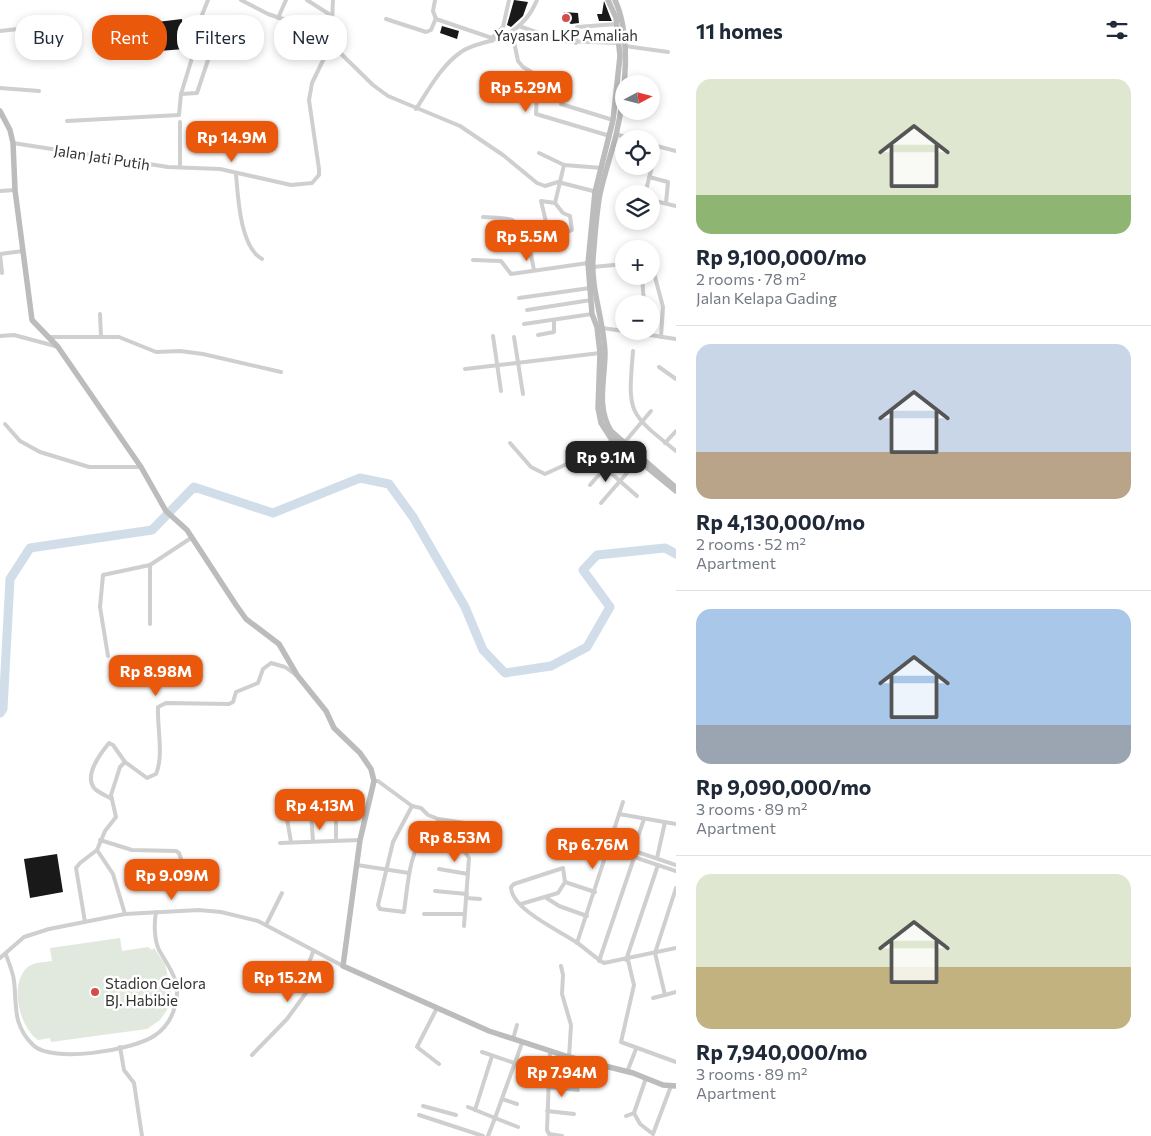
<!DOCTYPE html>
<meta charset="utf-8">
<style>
:root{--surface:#fff;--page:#f2f2f3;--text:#1f2937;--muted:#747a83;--line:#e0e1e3;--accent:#ea580c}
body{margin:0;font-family:Commissioner,sans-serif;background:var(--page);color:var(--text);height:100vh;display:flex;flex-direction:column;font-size:19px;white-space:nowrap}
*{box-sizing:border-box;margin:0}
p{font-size:16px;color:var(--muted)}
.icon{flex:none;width:28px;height:28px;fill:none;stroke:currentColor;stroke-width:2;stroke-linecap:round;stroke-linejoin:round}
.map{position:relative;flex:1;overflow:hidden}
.sheet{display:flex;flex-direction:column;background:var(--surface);width:475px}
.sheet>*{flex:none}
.guide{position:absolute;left:15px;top:15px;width:475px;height:45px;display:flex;gap:10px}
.needle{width:32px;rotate:83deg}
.buttons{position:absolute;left:615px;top:75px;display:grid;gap:10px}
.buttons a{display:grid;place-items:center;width:45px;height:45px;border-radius:50%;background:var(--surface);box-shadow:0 2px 8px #0003;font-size:25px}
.price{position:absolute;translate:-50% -42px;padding:0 11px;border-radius:10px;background:var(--accent);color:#fff;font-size:16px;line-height:32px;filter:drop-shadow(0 1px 2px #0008)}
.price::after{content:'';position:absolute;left:50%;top:30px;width:15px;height:11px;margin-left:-8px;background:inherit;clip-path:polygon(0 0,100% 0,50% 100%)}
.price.on{background:#222;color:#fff}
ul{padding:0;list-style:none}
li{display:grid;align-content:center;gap:10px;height:265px;padding:0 20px}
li+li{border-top:1px solid var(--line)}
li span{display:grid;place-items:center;height:155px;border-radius:15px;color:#555}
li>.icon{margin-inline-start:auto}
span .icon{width:90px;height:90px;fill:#fffc;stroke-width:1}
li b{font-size:21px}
h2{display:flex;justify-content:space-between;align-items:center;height:60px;padding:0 20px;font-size:21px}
.tag{padding:0 18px;border-radius:20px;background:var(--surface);box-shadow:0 2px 8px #0003;font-size:18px;line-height:45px}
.tag.on{background:var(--accent);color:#fff}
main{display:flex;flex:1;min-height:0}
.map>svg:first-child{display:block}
.green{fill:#e1e8dd}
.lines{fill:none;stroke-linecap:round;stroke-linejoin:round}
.river{stroke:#d1deea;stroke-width:9}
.building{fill:#191919}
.street{stroke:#cfcfcf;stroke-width:4}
.secondary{stroke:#bcbcbc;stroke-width:5.5}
.poi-dot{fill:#d34d4b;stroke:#fff;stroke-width:2}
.labels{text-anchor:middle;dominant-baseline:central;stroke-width:5;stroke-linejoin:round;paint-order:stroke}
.poi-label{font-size:15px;fill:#323232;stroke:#fff}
.street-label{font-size:15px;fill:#323232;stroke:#fff}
</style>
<main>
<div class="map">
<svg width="676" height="1136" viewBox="0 0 676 1136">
<rect width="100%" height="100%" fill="#fff"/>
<!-- green -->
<path class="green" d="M 120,938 L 122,951 L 148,947 L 152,950 L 154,948 L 165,964 L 171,990 L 169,1007 L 160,1020 L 147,1029 L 51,1042 L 50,1038 L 38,1040 C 19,1027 8,982 29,966 C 35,962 45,962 52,961 L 50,948 Z"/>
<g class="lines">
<!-- river -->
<path class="river" d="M 0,713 L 3,709 L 10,579 L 30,548 L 152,530 L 194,487 L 273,513 L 360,478 L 389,484 L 413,517 L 465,607 L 483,650 L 505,673 L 551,666 L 587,647 L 610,607 L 583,570 L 597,555 L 665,548 L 676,554"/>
</g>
<!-- building -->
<g class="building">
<path d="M 514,0 L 528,2 L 523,16 L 511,27 L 507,25 Z"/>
<path d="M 604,1 L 611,19 L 612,21 L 599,21 L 597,14 L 602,14 Z"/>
<path d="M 564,12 L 578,13 L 579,23 L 571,24 L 563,19 Z"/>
<path d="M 182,19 L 184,49 L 159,51 L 157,22 Z"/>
<path d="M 442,26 L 459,31 L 457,39 L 440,33 Z"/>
<path d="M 57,854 L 63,892 L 30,898 L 24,859 Z"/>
</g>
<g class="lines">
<!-- street -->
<g class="street">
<path d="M 241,0 L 268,14 L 310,28 L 331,44 L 373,85 L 388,96 L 460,126 L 503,155 L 537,183 L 545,186 L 558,182 L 597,192"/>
<path d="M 307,0 L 332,16"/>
<path d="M 435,0 L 433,11 L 436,19 L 492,38 L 492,41"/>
<path d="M 278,18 L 286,0"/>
<path d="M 386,19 L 426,32 L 431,30 L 436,18"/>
<path d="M 519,26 L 561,41 L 619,43"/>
<path d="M 0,31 L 18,29"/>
<path d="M 512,32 L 518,61 L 523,67 L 538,76 L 536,114 L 610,136"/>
<path d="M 492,38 L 503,27 L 509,0"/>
<path d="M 576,43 L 577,27 L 617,24"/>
<path d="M 625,46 L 668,52"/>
<path d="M 0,88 L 39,91"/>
<path d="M 181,94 L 197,93 L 209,57"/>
<path d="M 561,104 L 613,120"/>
<path d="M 416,109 C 429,89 441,66 461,52 C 469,46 480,44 490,41 C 512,35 528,22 537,0"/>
<path d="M 67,121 L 179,115 L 181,94 L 196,45 L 200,20 L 208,0"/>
<path d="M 180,122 L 180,167"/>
<path d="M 616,134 L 631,139"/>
<path d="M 13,143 L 168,167 L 220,169 L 291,185 L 312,183 L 319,175 L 319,169 L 309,100 L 312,83 L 331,44 L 333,0"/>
<path d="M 653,145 L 676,151"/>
<path d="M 539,153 L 564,165 L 555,203 L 563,213 L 570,216 L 572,230 L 554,236 L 548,230 L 541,201 L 555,203"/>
<path d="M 564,165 L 602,168"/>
<path d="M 236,174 C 238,197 240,247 262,259"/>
<path d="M 649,177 L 668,182 L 666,203"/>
<path d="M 0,191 L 15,190"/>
<path d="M 645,194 L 653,163 L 654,145"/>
<path d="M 651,200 L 676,206"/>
<path d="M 483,217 C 492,218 503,217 512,220 C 528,226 531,256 534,270"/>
<path d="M 0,254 L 23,251"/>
<path d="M 0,254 L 2,273"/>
<path d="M 473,260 L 501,261 L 511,274 L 588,263"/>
<path d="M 651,262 L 663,307 L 661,337"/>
<path d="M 593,267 L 624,264"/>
<path d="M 642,276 L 644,304"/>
<path d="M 519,298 L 590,288"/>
<path d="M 527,310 L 591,300"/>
<path d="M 100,314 L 101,337"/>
<path d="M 524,324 L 592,314"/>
<path d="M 602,328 L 624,331"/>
<path d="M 624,331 L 676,339"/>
<path d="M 538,335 L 554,332 L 554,320"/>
<path d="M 0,336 L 14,335 L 55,346"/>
<path d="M 493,336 L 501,391"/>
<path d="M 48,337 L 119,337 L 156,352 L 180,351 L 203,354 L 281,372"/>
<path d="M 514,337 L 523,394"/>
<path d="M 633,351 C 628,413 627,412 676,451"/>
<path d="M 659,367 L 676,379"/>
<path d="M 465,369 L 600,353"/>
<path d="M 5,424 L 20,441 L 40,452 L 89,467 L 141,467"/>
<path d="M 510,443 L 531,467 L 545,474 L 589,454 L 613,440"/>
<path d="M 624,443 L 651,411"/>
<path d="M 665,443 L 676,431"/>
<path d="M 589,454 L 637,496"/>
<path d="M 590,485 L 604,469"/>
<path d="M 601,503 L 639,459"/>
<path d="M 150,624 L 150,565"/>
<path d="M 108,656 L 100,607 L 103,575 L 150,565 L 191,538"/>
<path d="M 374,781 L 378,781 L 412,806 L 421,808 L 428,815 L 436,818 L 454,833"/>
<path d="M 112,799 C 107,796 99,793 95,789 C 83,776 100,754 109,743 L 113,745 L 125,762"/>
<path d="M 412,806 L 393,842 L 378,905 L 380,909 L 404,912 C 408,883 409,854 426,830"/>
<path d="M 336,811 L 336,840"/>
<path d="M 311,813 L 313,841"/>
<path d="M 619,814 L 676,824"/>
<path d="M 287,819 L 291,842"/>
<path d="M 439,819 L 478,825"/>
<path d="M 458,822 L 450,845 L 452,848 L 465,852 L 469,858 L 464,926"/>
<path d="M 100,840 L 132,850 L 176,851 L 179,853 L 186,874 L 204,875"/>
<path d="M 280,843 L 360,840"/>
<path d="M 611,843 L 676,865"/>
<path d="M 595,844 L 676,871"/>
<path d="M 97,850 L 113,874 L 125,914"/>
<path d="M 633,851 L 644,819"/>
<path d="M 657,858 L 665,822"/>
<path d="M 357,865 L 409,873"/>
<path d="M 439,869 L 468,874"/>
<path d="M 565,882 L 595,892"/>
<path d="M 676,888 L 655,953 L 665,995 L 676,992"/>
<path d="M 435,891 L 467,894"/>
<path d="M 545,897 L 559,906 L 587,916"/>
<path d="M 466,898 L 480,899"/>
<path d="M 521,904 L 558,893 L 565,882 L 563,868 L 514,884 L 511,887 C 511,909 560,931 576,942 C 585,948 594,957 604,963 L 676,948"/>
<path d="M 424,914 L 464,914"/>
<path d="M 85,922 L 76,868 L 80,863 L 97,850 L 105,831 L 116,817 L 111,795 L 120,767 L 125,762 L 147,778 L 156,774 C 164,756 157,727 158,707 L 166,703 L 229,704 L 233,702 L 236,692 L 258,683 L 263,669 L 271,663 L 285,667 L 296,675"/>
<path d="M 266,925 L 282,893"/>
<path d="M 577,943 L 623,802"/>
<path d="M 6,955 C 9,963 13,972 14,981 C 17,1006 12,1024 33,1045 C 52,1064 133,1050 154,1036 C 165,1029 172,1018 175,1006 C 182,982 170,969 159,950 C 154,939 154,923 156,912"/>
<path d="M 0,958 L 24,937 L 49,929 L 125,914 L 199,910 L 221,912 L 258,921 L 343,966"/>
<path d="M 626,960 L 658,865"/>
<path d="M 628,960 L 634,985 L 621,1042 L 676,1062"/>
<path d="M 599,961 L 636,852"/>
<path d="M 561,966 L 563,975 L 562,994 L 571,1025 L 569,1057"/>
<path d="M 653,998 L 665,995"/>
<path d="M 437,1008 L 417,1047 L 439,1064"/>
<path d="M 513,1039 L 517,1025"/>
<path d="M 120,1047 L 124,1070 L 134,1083 L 142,1136"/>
<path d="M 550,1051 L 547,1130 L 549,1134 L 562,1136"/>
<path d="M 482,1052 L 535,1070"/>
<path d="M 252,1055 L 287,1019 L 314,982 L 314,976 L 306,971 L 313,952"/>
<path d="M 627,1072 L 636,1049"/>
<path d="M 646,1078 L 634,1113 L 640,1124 L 653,1134 L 671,1086"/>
<path d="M 548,1087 L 578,1090"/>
<path d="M 502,1099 L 517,1104"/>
<path d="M 423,1106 L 456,1115"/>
<path d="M 468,1107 L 495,1118 L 522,1043"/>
<path d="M 475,1110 L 492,1056"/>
<path d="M 547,1111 L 574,1114"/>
<path d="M 419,1115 L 483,1136"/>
<path d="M 626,1116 L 634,1113"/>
<path d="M 488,1136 L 495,1118 L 518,1127"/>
</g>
<!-- secondary -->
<g class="secondary">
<path d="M 608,0 L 616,18 L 620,56 L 613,120 L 595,192 L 588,263 L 592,314 L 597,327 L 600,353 L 598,408 L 601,423 L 610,437 L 676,491"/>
<path d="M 615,0 C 632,37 625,96 616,135 C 611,155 604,175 600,194 C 596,215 595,237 593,259 C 591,291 604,321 605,353 C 605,379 596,407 611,431 L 674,486"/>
<path d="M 0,111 L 10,130 L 13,143 L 15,190 L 32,320 L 58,347 L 141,467 L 166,511 L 187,530 L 236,605 L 246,619 L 279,644 L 297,675 L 326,711 L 334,728 L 360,753 L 371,769 L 374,781 L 360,840 L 343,966 L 489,1031 L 569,1057 L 633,1073 L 663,1085 L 676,1086"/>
</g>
</g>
<!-- markers -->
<g class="poi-dot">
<circle cx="566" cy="18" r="5"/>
<circle cx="95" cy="992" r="5"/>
</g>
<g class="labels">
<!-- poi labels -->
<g class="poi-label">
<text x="566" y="35">Yayasan LKP Amaliah</text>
<text x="105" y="983" text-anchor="start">Stadion Gelora<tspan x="105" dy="17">BJ. Habibie</tspan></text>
</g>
<!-- street labels -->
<g class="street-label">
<text transform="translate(102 157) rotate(9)">Jalan Jati Putih</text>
</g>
</g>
</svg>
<div class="buttons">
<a><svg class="needle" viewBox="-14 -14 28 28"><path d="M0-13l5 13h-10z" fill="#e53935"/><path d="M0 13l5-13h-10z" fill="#747a83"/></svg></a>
<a><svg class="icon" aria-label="locate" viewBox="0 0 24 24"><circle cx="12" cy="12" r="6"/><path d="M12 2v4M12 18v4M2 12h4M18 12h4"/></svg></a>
<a><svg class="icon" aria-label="layers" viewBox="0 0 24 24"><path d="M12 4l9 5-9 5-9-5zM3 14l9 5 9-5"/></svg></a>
<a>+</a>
<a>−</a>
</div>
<b class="price" style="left:526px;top:113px">Rp 5.29M</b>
<b class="price" style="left:232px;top:163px">Rp 14.9M</b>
<b class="price" style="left:527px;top:262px">Rp 5.5M</b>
<b class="price on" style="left:606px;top:483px">Rp 9.1M</b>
<b class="price" style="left:156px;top:697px">Rp 8.98M</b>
<b class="price" style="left:320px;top:831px">Rp 4.13M</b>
<b class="price" style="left:455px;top:863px">Rp 8.53M</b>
<b class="price" style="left:593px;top:870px">Rp 6.76M</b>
<b class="price" style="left:172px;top:901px">Rp 9.09M</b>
<b class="price" style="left:288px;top:1003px">Rp 15.2M</b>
<b class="price" style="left:562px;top:1098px">Rp 7.94M</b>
<div class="guide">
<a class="tag">Buy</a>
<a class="tag on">Rent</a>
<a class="tag">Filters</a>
<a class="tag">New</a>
</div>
</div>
<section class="sheet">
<h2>11 homes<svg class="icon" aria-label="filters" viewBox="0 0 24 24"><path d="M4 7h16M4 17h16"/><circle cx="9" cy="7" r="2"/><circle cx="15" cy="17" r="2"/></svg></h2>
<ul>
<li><span style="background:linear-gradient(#dfe7d0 75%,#8fb573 0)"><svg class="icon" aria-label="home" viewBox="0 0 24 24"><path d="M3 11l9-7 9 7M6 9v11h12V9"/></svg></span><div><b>Rp 9,100,000/mo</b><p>2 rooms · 78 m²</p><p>Jalan Kelapa Gading</p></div></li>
<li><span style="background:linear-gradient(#c9d6e8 70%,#b9a48a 0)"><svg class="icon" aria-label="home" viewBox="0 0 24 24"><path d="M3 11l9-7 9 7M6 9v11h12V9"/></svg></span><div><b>Rp 4,130,000/mo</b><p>2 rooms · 52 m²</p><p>Apartment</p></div></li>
<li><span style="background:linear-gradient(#a9c7e8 75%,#9aa5b1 0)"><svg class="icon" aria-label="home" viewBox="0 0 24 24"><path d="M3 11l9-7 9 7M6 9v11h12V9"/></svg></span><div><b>Rp 9,090,000/mo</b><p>3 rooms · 89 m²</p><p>Apartment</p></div></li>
<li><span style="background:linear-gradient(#dfe7d0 60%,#c2b280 0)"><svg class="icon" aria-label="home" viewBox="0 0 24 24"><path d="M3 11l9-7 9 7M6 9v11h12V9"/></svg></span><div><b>Rp 7,940,000/mo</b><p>3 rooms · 89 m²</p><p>Apartment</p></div></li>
</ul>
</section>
</main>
